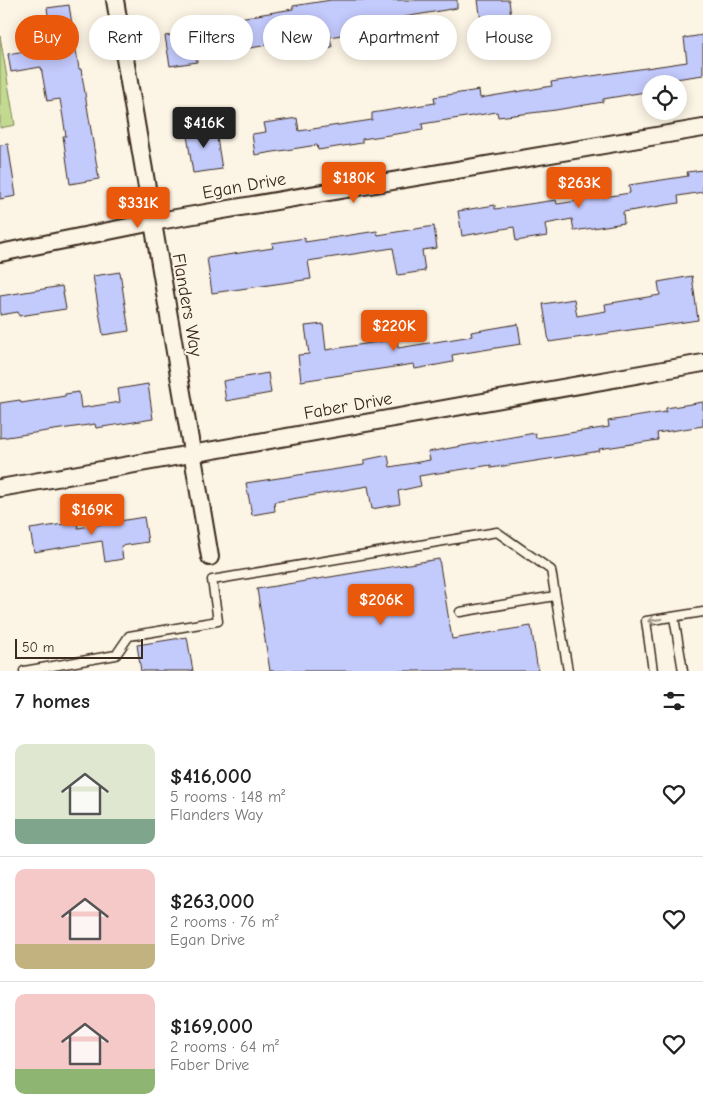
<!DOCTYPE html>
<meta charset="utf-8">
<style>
:root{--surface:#fff;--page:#f2f2f2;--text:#222;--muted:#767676;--line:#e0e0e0;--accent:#ea580c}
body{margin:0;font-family:"Comic Neue",sans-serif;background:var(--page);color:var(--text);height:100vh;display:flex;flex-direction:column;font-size:19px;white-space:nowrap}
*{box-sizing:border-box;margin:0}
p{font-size:16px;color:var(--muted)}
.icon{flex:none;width:28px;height:28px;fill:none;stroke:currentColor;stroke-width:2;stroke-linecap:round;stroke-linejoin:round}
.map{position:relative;height:671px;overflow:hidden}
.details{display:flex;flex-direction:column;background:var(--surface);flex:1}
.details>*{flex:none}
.guide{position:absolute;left:15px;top:15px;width:674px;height:45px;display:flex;gap:10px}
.buttons{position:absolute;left:642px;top:75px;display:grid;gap:10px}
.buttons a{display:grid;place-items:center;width:45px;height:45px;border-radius:50%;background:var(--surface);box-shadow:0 2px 12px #0003;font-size:25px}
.scale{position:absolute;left:15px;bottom:12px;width:128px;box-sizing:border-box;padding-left:5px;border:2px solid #3b2a1e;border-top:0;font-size:14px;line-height:18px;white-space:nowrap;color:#3b2a1e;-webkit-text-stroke:4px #fcf5e5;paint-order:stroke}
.price{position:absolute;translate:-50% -42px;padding:0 11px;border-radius:5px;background:var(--accent);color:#fff;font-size:16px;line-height:32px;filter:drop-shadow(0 1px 2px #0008)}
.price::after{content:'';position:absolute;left:50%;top:30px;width:15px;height:11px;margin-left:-8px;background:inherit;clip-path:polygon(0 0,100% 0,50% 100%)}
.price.on{background:#222;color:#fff}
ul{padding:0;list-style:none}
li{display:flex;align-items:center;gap:15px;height:125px;padding:0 15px}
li+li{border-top:1px solid var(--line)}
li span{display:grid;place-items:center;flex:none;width:140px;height:100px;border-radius:10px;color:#555}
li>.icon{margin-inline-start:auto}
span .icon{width:60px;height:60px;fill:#fffc;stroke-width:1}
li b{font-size:21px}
h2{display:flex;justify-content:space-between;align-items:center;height:60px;padding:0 15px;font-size:21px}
.chip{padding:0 18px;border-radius:22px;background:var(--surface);box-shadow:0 2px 12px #0003;font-size:18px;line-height:45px}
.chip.on{background:var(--accent);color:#fff}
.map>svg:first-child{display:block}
.green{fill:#c2da90;stroke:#7e8257}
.building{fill:#c3cafc;stroke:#3b2a1e}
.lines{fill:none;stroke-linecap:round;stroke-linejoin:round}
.lane-casing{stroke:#3b2a1e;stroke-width:11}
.street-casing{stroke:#3b2a1e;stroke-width:20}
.lane{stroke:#fcf5e5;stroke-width:8}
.street{stroke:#fcf5e5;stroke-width:16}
.oneway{stroke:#9c9082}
.labels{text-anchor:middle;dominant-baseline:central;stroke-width:4;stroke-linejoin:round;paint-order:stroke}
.street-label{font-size:18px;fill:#3b2a1e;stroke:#fcf5e5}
</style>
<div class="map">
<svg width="703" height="671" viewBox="0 0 703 671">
<rect width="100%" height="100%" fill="#fcf5e5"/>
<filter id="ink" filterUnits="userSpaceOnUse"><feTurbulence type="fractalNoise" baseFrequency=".02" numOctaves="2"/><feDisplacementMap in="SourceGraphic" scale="10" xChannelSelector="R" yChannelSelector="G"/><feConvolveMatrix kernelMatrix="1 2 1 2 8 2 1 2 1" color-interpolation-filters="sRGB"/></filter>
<g filter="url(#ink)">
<!-- green -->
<path class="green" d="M 0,36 L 15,125 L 0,128 Z"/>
<!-- building -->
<g class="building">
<path d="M 331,0 L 457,0 L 457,8 L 387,20 L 390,36 L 366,40 L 364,31 L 330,37 L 332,47 L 300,52 L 297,32 L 267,36 L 268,45 L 238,50 L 237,46 L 196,52 L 197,62 L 170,66 L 165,36 L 234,25 L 233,19 L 293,9 L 293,6 Z"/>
<path d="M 478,0 L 509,0 L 511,17 L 481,21 Z"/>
<path d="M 69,5 L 79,69 L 81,69 L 99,179 L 70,184 L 63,136 L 66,136 L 60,99 L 47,101 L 41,67 L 11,72 L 8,54 L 53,46 L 47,8 Z"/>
<path d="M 703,35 L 703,75 L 662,81 L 662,84 L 651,84 L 651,91 L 603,99 L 603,102 L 556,110 L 498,117 L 497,112 L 422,124 L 423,130 L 362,139 L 362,143 L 318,150 L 317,145 L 255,155 L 252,134 L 266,132 L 264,123 L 297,118 L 299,131 L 372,120 L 372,113 L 435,103 L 434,97 L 479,90 L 480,98 L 552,86 L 551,82 L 687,62 L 684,38 Z"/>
<path d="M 215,125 L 222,169 L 193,173 L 186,129 Z"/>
<path d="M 8,144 L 16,196 L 0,199 L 0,145 Z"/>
<path d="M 703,170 L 703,192 L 678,196 L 679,203 L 623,212 L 624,223 L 574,231 L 572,219 L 545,224 L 547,236 L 516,241 L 514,227 L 462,236 L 458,211 L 495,205 L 495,209 L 556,200 L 557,204 L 630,193 L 629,185 L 688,176 L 687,172 Z"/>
<path d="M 434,226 L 437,248 L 422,250 L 425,271 L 398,275 L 393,248 L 308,261 L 311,279 L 212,293 L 207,258 L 273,248 L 272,243 L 305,238 L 305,242 L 377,231 L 378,235 Z"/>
<path d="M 120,272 L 129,331 L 103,335 L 93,276 Z"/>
<path d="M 692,276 L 698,320 L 549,342 L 543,304 L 574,299 L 577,316 L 606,311 L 605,304 L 660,295 L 658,282 Z"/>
<path d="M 62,286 L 66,309 L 19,316 L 18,312 L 0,315 L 0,296 Z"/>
<path d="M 323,324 L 326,350 L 397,339 L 398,348 L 472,336 L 471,332 L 518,324 L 521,344 L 452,355 L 453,362 L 415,369 L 414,364 L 301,381 L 298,355 L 309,354 L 305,326 Z"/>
<path d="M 268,373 L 271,393 L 226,401 L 223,381 Z"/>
<path d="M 148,384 L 153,419 L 96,428 L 95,424 L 0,438 L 0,403 L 20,400 L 21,403 L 65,396 L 65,394 L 79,392 L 81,408 L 120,402 L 118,389 Z"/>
<path d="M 703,402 L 703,426 L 657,433 L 658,440 L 599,449 L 600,451 L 491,468 L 491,465 L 419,476 L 421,486 L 398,491 L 400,504 L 372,509 L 368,486 L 274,502 L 275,511 L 252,515 L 246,483 L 364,465 L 364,460 L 388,455 L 390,467 L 430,460 L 428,452 L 535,433 L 536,438 L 609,427 L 608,421 L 666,412 L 666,408 Z"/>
<path d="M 144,517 L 148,542 L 121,546 L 123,559 L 105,562 L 102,541 L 34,552 L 30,529 L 77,522 L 78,528 Z"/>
<path d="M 439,559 L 452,639 L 531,626 L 538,671 L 270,671 L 257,589 Z"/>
<path d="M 187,637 L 193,671 L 141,671 L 137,645 Z"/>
</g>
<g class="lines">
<!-- lane casing -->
<g class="lane-casing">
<g id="lane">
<path d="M 460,612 L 555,596"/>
<path d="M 674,617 L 683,671"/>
<path d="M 24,671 L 116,655 L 129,636 L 218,621 L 212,580 L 497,532 L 551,570 L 568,671"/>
<path d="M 653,671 L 646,621 L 703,612"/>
</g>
</g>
<!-- street casing -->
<g class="street-casing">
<g id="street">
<path d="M 115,0 L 210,557"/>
<path d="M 0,253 L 153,222 L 703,128"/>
<path d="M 0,488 L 703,363"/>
</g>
</g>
<!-- lane -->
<use href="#lane" class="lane"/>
<!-- street -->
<use href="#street" class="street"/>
</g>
<!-- one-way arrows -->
<defs><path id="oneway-shaft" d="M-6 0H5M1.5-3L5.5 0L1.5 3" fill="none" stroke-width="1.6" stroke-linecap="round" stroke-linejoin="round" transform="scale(1.25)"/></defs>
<use class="oneway" href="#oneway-shaft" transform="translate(655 620) rotate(171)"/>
</g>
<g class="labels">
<!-- street labels -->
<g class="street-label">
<text transform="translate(244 186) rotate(-10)">Egan Drive</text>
<text transform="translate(187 305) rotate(80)">Flanders Way</text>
<text transform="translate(348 406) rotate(-10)">Faber Drive</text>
</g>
</g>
</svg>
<div class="buttons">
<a><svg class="icon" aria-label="locate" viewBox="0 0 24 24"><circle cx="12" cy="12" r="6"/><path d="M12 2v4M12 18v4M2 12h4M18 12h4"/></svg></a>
</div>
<div class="scale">50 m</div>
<b class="price on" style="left:204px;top:149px">$416K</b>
<b class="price" style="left:354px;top:204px">$180K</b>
<b class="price" style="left:579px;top:209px">$263K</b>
<b class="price" style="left:138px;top:229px">$331K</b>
<b class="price" style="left:394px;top:352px">$220K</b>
<b class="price" style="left:92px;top:536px">$169K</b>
<b class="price" style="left:381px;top:626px">$206K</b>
<div class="guide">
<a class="chip on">Buy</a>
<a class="chip">Rent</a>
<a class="chip">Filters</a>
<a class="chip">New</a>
<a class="chip">Apartment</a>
<a class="chip">House</a>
</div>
</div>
<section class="details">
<h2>7 homes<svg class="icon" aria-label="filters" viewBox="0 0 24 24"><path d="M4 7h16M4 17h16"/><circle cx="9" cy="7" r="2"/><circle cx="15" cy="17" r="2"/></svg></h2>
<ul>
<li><span style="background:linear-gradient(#dfe7d0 75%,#7fa58c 0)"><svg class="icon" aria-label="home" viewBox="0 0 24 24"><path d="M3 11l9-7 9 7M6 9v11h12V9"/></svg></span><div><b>$416,000</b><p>5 rooms · 148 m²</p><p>Flanders Way</p></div><svg class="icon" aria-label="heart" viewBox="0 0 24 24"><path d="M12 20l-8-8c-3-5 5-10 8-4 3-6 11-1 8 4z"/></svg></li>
<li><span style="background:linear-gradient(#f6c9c9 75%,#c2b280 0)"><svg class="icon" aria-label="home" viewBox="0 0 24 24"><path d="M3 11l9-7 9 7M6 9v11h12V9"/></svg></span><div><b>$263,000</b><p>2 rooms · 76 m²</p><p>Egan Drive</p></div><svg class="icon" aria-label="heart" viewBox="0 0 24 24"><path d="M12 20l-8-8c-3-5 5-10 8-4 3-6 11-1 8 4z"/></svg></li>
<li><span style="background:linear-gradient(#f6c9c9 75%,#8fb573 0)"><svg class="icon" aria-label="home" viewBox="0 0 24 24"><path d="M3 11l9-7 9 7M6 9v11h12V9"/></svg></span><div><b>$169,000</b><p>2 rooms · 64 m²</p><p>Faber Drive</p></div><svg class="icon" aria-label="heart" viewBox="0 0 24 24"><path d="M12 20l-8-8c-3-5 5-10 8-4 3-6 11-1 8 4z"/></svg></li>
</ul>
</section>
